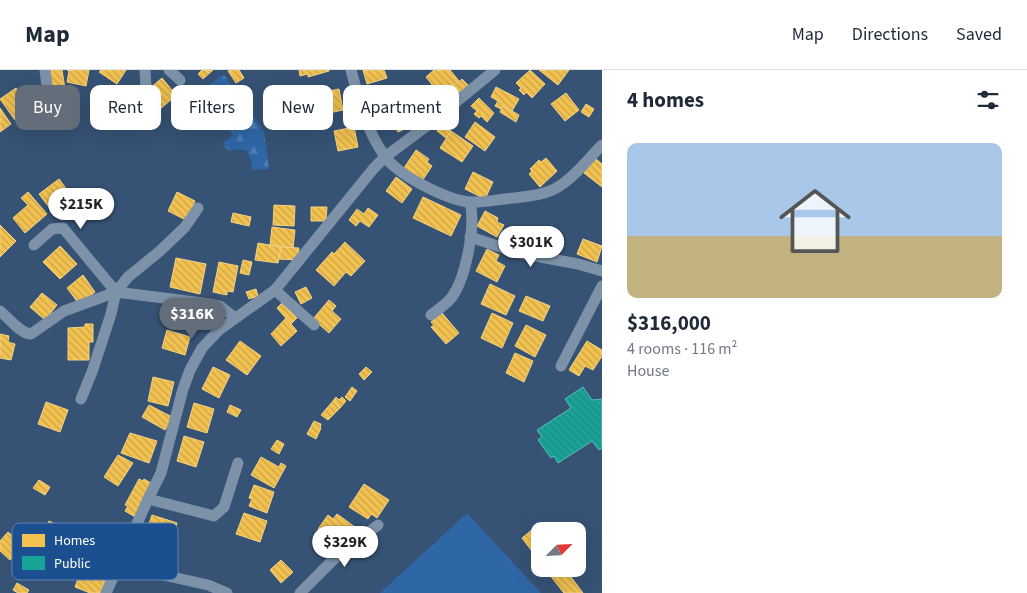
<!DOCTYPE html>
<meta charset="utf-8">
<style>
:root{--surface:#fff;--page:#f6f6f7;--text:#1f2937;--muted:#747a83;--line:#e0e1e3;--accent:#646e7b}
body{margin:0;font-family:"Source Sans 3",sans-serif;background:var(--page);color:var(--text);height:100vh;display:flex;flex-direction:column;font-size:19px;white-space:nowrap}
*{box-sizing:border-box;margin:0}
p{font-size:16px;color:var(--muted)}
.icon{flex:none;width:28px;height:28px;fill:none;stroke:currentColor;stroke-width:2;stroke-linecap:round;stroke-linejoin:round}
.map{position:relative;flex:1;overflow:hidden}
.side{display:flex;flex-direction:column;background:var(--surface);width:425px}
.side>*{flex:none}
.top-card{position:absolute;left:15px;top:15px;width:475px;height:45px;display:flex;gap:10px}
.needle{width:32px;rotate:66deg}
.controls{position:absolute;left:531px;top:452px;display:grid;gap:10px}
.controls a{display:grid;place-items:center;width:55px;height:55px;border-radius:10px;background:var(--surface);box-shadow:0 5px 20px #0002;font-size:25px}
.price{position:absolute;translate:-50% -42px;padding:0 11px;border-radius:18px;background:#fff;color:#222;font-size:16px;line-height:32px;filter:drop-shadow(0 1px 2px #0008)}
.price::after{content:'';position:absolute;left:50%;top:30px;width:15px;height:11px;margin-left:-8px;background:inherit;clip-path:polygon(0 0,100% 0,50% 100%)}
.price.on{background:var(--accent);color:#fff}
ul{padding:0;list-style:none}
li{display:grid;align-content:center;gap:10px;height:265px;padding:0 25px}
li+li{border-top:1px solid var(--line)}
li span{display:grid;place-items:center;height:155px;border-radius:10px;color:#555}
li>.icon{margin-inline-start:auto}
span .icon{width:90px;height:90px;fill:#fffc;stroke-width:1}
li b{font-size:21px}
h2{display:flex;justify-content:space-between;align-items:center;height:60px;padding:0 25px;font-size:21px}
.chip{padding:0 18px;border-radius:10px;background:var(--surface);box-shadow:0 5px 20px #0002;font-size:18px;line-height:45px}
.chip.on{background:var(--accent);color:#fff}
header{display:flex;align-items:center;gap:30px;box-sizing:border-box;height:70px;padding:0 25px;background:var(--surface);border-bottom:1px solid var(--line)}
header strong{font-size:24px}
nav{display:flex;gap:28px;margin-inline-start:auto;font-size:18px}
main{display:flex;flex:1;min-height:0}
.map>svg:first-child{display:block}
.grass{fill:#2f66a5}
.forest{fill:url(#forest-firs)}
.homes{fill:url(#homes-back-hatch);stroke:#f6d483}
.public{fill:url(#public-back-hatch);stroke:#5dbfb7}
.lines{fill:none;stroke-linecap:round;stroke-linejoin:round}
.minor{stroke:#7d92a8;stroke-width:11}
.key{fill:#1b4f8f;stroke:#5f84b1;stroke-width:1}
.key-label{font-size:14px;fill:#fff}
</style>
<header>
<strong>Map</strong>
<nav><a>Map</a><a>Directions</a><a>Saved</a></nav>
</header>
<main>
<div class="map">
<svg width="602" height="523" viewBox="0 0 602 523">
<defs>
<pattern id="forest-firs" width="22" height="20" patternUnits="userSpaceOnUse" patternTransform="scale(1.25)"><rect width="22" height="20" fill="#2f66a5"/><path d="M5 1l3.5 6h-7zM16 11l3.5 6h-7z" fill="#4e7db2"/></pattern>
<pattern id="homes-back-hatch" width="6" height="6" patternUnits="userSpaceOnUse" patternTransform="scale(1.25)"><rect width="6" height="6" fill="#f2c14e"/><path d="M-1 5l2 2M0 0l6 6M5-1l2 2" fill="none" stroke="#c8a44e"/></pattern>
<pattern id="public-back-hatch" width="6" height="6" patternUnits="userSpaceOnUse" patternTransform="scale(1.25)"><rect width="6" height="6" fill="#17a398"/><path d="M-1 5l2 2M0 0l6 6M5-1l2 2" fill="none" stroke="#278981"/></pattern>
</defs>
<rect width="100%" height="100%" fill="#365274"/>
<!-- grass -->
<path class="grass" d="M 467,443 L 541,523 L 380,523 Z"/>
<!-- forest -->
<path class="forest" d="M 224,5 L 244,31 L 264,62 L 269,99 L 252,100 L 251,90 L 247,81 L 239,79 L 229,81 L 222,74 L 233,65 L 210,35 L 204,20 L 220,6 Z"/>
<!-- homes -->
<g class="homes">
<path d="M 48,0 L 62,0 L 65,19 L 51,21 Z"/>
<path d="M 67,0 L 89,0 L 86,16 L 67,12 L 69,1 Z"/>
<path d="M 101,0 L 126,0 L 117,14 L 99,2 Z"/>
<path d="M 202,0 L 213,0 L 203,9 L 198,4 Z"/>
<path d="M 231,0 L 239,0 L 244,8 L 236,13 L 228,1 Z"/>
<path d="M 299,0 L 329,0 L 329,1 L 308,7 L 308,4 L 300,6 Z"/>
<path d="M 363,0 L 384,0 L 387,8 L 367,14 Z"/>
<path d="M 434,0 L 450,0 L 459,11 L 441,26 L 426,7 Z"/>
<path d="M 530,0 L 545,14 L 532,28 L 526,22 L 524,25 L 519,20 L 521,18 L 516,13 Z"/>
<path d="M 539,0 L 569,0 L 558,15 Z"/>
<path d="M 162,8 L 172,20 L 176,18 L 180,22 L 159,40 L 146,24 L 150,21 L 149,19 Z"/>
<path d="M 462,9 L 468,15 L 457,24 L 452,18 Z"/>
<path d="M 496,17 L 519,29 L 512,41 L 503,36 L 501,39 L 495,36 L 498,31 L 491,27 Z"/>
<path d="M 16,18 L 31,39 L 15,50 L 0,29 Z"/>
<path d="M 339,19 L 343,40 L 329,43 L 330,48 L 319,50 L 313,24 Z"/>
<path d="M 566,23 L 579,40 L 565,51 L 551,34 Z"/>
<path d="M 479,28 L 494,43 L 487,52 L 481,46 L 479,48 L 474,44 L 477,41 L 471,36 Z"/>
<path d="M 586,34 L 594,39 L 589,47 L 581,42 Z"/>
<path d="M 410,36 L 418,53 L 398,62 L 390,45 Z"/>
<path d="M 503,36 L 519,45 L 516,52 L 500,42 Z"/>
<path d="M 0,38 L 11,54 L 0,62 Z"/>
<path d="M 62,39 L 63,58 L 44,59 L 43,40 Z"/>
<path d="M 475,52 L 495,67 L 485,81 L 465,67 Z"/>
<path d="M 442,54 L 451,61 L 446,68 L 437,61 Z"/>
<path d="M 354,57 L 358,77 L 338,81 L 334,61 Z"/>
<path d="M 451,61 L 473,76 L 462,92 L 440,78 Z"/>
<path d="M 416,80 L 429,89 L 427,92 L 432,96 L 422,111 L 404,98 Z"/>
<path d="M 546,88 L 557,101 L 540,117 L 529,104 L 532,101 L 530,99 L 539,90 L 541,92 Z"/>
<path d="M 596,89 L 602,94 L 602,117 L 584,103 Z"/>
<path d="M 473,102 L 493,112 L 485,129 L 465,119 Z"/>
<path d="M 396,107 L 412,119 L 402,133 L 386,121 Z"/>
<path d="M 59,109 L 74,129 L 54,144 L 39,124 Z"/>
<path d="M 28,122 L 47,144 L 25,163 L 13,148 L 28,135 L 21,128 Z"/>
<path d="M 177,122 L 195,131 L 186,150 L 168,141 Z"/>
<path d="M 423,127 L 461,145 L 451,166 L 413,148 Z"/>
<path d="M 274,135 L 295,136 L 294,156 L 273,155 Z"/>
<path d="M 311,137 L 327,137 L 326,151 L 311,151 Z"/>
<path d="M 368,138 L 378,145 L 369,157 L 360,151 L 356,156 L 349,150 L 357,139 L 364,144 Z"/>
<path d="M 485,141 L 498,148 L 497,152 L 504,155 L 497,167 L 477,156 Z"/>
<path d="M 233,143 L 251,147 L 249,156 L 231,152 Z"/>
<path d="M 0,155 L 16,171 L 0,187 Z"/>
<path d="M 272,157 L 295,160 L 293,178 L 270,175 Z"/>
<path d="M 583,169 L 602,176 L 597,192 L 577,184 Z"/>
<path d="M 345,172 L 365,191 L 351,206 L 346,202 L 334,216 L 316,200 L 332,182 L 334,184 Z"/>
<path d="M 258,173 L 281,177 L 278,193 L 255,190 Z"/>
<path d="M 60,176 L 77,194 L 60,209 L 43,192 Z"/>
<path d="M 281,177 L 299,178 L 298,190 L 279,189 Z"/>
<path d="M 487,179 L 499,185 L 496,191 L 505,196 L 497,212 L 476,201 Z"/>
<path d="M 176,188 L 206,194 L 200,224 L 170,217 Z"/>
<path d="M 243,190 L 252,192 L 249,205 L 240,203 Z"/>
<path d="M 219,192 L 238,196 L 233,222 L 227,221 L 227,225 L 213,222 Z"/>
<path d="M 83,205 L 95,222 L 79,234 L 67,218 Z"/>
<path d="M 490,214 L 515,226 L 506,245 L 481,234 Z"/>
<path d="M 306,217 L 312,228 L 301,234 L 295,222 Z"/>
<path d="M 256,219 L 258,226 L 249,229 L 246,222 Z"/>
<path d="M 42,223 L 57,235 L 45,250 L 30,237 Z"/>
<path d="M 526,226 L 550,236 L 543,251 L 519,241 Z"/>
<path d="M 329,230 L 336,236 L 332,241 L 341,249 L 329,263 L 313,249 Z"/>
<path d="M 282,233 L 297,248 L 291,254 L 277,238 Z"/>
<path d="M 442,243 L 459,263 L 446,274 L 431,257 L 434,255 L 431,252 Z"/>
<path d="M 492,243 L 513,253 L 502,278 L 481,268 Z"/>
<path d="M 286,248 L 297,261 L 281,276 L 271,264 Z"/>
<path d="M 85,254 L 93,254 L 93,272 L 89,272 L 89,290 L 68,290 L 68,258 L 85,257 Z"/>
<path d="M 526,255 L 546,265 L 535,287 L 515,276 Z"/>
<path d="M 167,260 L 190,267 L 185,285 L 162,278 Z"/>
<path d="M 0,264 L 9,266 L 8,272 L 15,274 L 11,290 L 0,288 Z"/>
<path d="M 240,271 L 261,286 L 247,305 L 226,290 Z"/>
<path d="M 587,271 L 602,280 L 602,286 L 593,300 L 585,296 L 579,306 L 569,300 Z"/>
<path d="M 515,283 L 533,291 L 524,312 L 506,303 Z"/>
<path d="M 213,297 L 230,305 L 219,328 L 202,319 Z"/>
<path d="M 366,297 L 372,302 L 364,310 L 359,304 Z"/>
<path d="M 153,307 L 174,312 L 168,336 L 148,331 Z"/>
<path d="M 352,317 L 357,321 L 350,331 L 345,327 Z"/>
<path d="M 336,327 L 339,330 L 342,327 L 346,331 L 340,338 L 333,331 Z"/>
<path d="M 333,331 L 340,338 L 328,350 L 321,345 Z"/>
<path d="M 46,332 L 68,340 L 60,362 L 38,354 Z"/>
<path d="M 194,333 L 214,339 L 207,363 L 187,357 Z"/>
<path d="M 149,335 L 172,347 L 165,360 L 142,347 Z"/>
<path d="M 230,335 L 241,340 L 237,347 L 227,342 Z"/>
<path d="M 314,351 L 321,354 L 320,358 L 321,358 L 316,369 L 307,364 Z"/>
<path d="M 130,363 L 157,371 L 149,393 L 121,383 Z"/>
<path d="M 184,366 L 204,372 L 196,397 L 177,391 Z"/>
<path d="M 277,370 L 284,374 L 279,384 L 271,379 Z"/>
<path d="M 118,385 L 133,393 L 118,416 L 104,407 Z"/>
<path d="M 261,387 L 279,397 L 281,393 L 286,396 L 274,418 L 251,405 Z"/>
<path d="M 139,409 L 143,411 L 144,409 L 151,413 L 137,448 L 125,441 L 128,436 L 125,435 Z"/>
<path d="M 39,410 L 50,417 L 45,425 L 33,418 Z"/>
<path d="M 364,414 L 389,430 L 377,448 L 371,444 L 368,449 L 349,437 Z"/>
<path d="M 254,415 L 274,422 L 267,443 L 249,436 L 252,429 L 249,428 Z"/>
<path d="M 244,443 L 267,451 L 260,472 L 236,464 Z"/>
<path d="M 337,444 L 355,457 L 341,476 L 318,459 L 328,445 L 333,449 Z"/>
<path d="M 152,445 L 177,453 L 171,474 L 145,466 Z"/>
<path d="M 49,451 L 63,458 L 58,466 L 45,459 Z"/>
<path d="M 539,454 L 544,461 L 540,461 L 540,492 L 522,468 Z"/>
<path d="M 8,462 L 23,475 L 10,490 L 0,481 L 0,471 Z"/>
<path d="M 281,490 L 293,502 L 281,513 L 270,500 Z"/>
<path d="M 90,491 L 110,499 L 100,523 L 90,523 L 75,517 L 82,498 L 87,500 Z"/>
<path d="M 545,499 L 565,499 L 583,523 L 564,523 Z"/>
<path d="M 17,513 L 29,520 L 27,523 L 18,523 L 13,520 Z"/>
</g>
<!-- public -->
<path class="public" d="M 583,317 L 592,330 L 602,329 L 602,378 L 599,380 L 592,371 L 558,393 L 554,386 L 551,388 L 538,370 L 542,367 L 537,360 L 571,338 L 565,329 Z"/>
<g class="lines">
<!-- minor -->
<g class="minor">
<path d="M 45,0 L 47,17"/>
<path d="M 145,0 L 146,17"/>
<path d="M 169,0 L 180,10"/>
<path d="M 351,0 C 359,29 366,60 384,85 C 397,105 445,129 469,132 C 483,133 500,129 514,128 C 529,126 545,125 558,117 C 575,107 588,89 602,75"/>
<path d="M 470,167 L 519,183 L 578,194 L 602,201"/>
<path d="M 34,175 L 52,159 L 63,158 L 116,222"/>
<path d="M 275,220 L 314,255"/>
<path d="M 0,241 C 9,248 19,263 31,264 L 64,241 L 116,222 L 211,234 L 220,236 L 234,247"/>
<path d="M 431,245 C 437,240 447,234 452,227 C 466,207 476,156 470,132"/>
<path d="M 561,296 L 602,216"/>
<path d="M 81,329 L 92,302 L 111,244 L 116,222 L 128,207 L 160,181 L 185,157 L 198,138"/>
<path d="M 148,429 L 214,446 L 224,437 L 238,393"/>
<path d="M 119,495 L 208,515 L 227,523"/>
<path d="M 106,523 L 148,429 L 161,403 L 183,319 L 190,300 L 202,278 L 219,260 L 275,220 L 374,98 L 385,87 L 433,51 L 495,0"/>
<path d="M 300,523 L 333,490 L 378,455"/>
</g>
</g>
<!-- legend -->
<rect x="12" y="453" width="166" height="57" rx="8" class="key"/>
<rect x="22" y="464" width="23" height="13" fill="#f2c14e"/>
<rect x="22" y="486" width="23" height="14" fill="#17a398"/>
<g class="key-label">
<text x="54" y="475">Homes</text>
<text x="54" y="498">Public</text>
</g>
</svg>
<div class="controls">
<a><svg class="needle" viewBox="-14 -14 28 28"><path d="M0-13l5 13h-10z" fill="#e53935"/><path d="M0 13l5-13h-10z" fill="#747a83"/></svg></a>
</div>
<b class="price" style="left:81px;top:160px">$215K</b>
<b class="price" style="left:531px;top:198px">$301K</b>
<b class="price on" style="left:192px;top:270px">$316K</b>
<b class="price" style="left:345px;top:498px">$329K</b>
<div class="top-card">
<a class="chip on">Buy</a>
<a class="chip">Rent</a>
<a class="chip">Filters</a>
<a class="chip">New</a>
<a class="chip">Apartment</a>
</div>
</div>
<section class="side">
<h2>4 homes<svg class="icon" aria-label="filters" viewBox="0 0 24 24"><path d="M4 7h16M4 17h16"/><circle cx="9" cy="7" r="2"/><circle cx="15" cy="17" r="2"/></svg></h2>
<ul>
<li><span style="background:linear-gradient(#a9c7e8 60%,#c2b280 0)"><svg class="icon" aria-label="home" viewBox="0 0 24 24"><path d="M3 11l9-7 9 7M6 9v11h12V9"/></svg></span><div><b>$316,000</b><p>4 rooms · 116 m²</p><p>House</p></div></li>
</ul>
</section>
</main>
